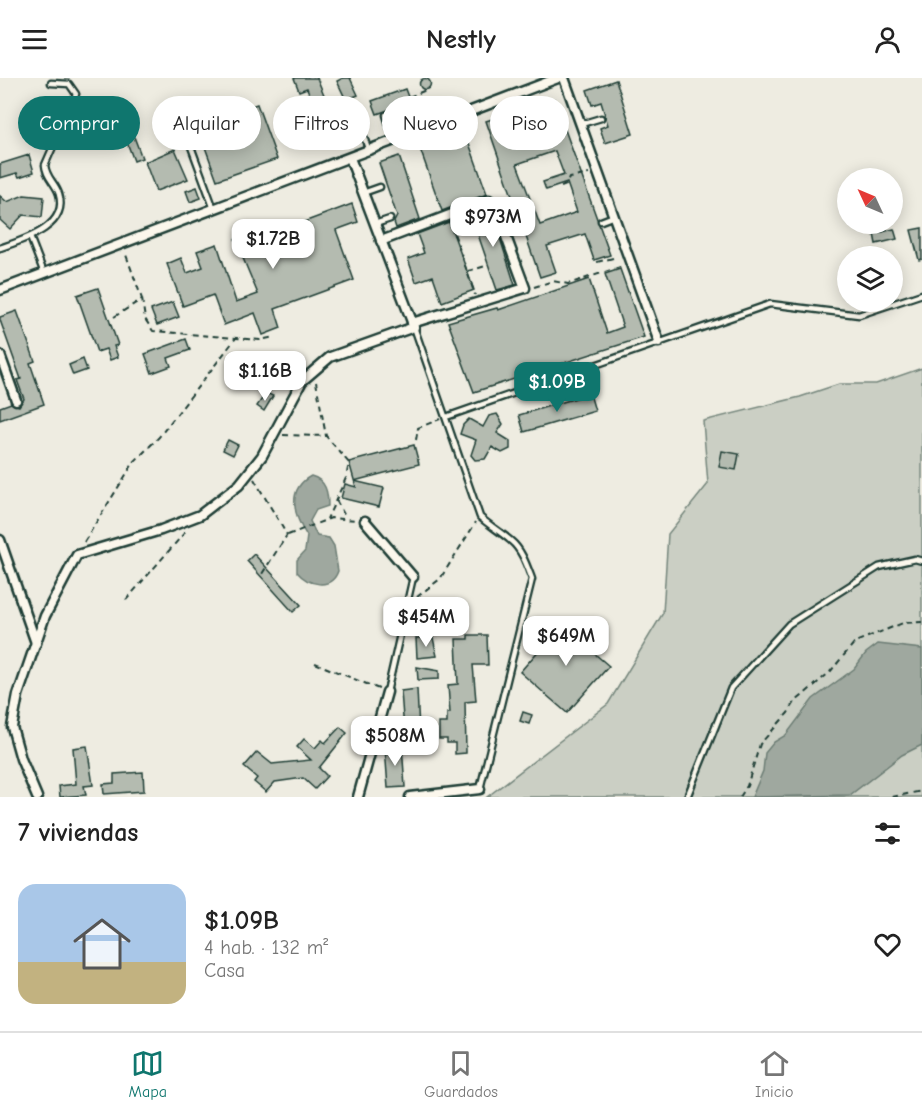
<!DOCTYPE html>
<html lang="es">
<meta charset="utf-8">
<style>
:root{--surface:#fff;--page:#f2f2f2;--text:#222;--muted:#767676;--line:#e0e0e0;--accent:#0f766e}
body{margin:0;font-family:"Comic Neue",sans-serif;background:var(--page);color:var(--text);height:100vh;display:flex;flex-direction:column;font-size:22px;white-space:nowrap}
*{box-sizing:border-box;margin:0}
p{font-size:20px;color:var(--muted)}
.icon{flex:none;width:33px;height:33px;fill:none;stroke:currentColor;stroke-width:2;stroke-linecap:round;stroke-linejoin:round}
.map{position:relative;height:719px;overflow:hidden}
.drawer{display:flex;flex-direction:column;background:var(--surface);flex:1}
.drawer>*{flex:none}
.hud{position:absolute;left:18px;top:18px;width:600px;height:54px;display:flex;gap:12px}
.needle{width:39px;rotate:314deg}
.controls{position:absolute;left:837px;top:90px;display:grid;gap:12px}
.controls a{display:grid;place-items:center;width:66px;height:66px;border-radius:50%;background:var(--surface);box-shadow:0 3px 15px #0003;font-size:30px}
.price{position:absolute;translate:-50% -51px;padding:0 14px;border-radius:12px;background:#fff;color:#222;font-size:20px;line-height:39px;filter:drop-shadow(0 2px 3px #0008)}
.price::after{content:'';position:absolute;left:50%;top:36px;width:18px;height:14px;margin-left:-9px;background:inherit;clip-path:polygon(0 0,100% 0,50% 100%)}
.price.on{background:var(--accent);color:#fff}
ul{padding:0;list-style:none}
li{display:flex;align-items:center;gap:18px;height:150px;padding:0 18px}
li+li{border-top:2px solid var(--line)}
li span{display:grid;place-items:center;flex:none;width:168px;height:120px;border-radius:18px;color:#555}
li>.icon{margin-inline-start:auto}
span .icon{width:72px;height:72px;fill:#fffc;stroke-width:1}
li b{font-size:26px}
h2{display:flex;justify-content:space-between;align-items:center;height:72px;padding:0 18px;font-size:26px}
.pill{padding:0 21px;border-radius:27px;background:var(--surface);box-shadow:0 3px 15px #0003;font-size:21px;line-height:54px}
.pill.on{background:var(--accent);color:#fff}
header{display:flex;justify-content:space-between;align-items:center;height:78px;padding:0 18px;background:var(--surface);font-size:27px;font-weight:600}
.tabs{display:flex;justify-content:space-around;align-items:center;height:84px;border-top:2px solid var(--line);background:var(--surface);font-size:16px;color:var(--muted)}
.tabs a{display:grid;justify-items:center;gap:3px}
.tabs .on{color:var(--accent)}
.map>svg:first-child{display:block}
.green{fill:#cbcfc4;stroke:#75867c;stroke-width:1.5}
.water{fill:#9fa89f;stroke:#6c7d74;stroke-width:1.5}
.building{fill:#b4bbb0;stroke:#1f3d34;stroke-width:1.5;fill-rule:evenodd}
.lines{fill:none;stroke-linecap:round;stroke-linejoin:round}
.service-casing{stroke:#1f3d34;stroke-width:9}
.minor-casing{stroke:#1f3d34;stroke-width:13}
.path{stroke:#1f3d34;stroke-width:2;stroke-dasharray:6 4.5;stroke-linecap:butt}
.service{stroke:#fbf7ec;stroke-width:4.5}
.minor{stroke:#fbf7ec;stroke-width:8}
</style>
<header><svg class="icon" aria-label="menu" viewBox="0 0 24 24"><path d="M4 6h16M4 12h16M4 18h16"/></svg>Nestly<svg class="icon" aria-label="person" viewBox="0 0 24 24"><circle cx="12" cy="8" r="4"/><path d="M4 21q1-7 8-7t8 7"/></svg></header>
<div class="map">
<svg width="922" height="719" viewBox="0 0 922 719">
<rect width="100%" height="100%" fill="#eeece1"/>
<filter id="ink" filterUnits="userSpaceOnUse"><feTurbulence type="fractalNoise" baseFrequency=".0167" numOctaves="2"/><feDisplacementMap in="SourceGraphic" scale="12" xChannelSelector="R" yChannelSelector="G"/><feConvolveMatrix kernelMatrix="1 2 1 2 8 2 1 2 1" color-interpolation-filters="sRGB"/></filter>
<g filter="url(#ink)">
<!-- green -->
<path class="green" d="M 922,290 L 922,719 L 487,719 L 608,626 L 663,535 L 668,456 L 708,406 L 703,343 L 800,319 L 839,306 L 876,306 Z"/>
<!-- water -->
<g class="water">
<path d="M 311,398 C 326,402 328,414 328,428 L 316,432 L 310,443 L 317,458 L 329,460 L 334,468 L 338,493 C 331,513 308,507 297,494 L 297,482 L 305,473 L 307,458 C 295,440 285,412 311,398 Z"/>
<path d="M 878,566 L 922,571 L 922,667 L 902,677 L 850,717 L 752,719 L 763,693 L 765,675 L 774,664 L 786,657 L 813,621 L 854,591 L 866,575 Z"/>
</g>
<!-- building -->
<g class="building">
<path d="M 294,0 L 317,0 L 327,24 L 314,29 L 307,10 L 299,13 Z"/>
<path d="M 343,0 L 350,0 L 358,17 L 346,22 L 337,3 Z"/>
<circle cx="425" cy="6" r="5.5"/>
<path d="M 616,2 L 633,56 L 605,65 L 600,50 L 608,47 L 601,24 L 592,27 L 587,12 Z"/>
<path d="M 405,11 L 410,24 L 377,36 L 372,23 Z"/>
<path d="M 554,21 L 610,177 L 594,182 L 585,156 L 547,168 L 556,194 L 540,199 L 486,43 ZM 520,42 L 526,58 L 509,64 L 504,47 ZM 555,73 L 564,97 L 543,104 L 546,112 L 567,105 L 577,134 L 540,147 L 517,86 Z"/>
<path d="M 257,26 L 277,81 L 217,102 L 197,47 Z"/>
<path d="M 464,51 L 487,116 L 442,133 L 419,68 Z"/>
<path d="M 133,56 L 142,80 L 134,83 L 125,59 Z"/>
<path d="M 175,71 L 188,101 L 156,113 L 145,84 Z"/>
<path d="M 29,77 L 34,94 L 19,99 L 17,95 L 0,100 L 0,86 Z"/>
<path d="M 399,78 L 420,141 L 396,150 L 394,144 L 397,138 L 379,85 Z"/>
<path d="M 197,109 L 201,120 L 190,124 L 186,113 Z"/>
<path d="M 24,117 L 44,119 L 42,139 L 23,137 L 10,151 L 0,142 L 0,118 L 7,124 Z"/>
<path d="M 352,126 L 358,144 L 336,152 L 354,202 L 275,231 L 281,250 L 263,257 L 255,235 L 224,247 L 213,217 L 183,228 L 167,186 L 181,180 L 187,195 L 203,189 L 197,173 L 217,166 L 236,224 L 258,216 L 235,161 L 253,154 L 256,162 Z"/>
<path d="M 490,129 L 515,207 L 497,212 L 471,136 Z"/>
<path d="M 449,144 L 474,212 L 442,224 L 433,198 L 416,204 L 408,181 L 424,175 L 417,156 Z"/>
<path d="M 922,150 L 922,181 L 919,182 L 911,152 Z"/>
<path d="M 894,151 L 897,161 L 876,166 L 874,156 Z"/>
<path d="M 620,191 L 644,259 L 474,314 L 448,244 L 497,230 L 498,232 L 589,201 L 607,255 L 623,249 L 605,196 Z"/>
<path d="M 98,210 L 118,267 L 114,268 L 118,279 L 110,282 L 106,271 L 97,274 L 77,217 Z"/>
<path d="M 173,224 L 179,239 L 157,247 L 151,232 Z"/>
<path d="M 17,233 L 35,283 L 30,285 L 44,326 L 0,342 L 0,329 L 11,325 L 19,328 L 24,321 L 17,302 L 21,301 L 0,242 L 0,239 Z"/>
<path d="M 186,261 L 190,272 L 168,280 L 171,288 L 152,295 L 145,276 Z"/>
<path d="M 83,281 L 87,292 L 73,297 L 69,287 Z"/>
<path d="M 266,315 L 273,318 L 264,333 L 257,328 Z"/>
<path d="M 590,316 L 595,333 L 524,354 L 519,337 Z"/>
<path d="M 497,336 L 503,346 L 497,355 L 510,363 L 510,371 L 502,375 L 492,369 L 485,381 L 475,382 L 471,377 L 476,362 L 460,356 L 463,347 L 469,341 L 483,349 L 489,338 Z"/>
<path d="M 228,362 L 238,367 L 233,377 L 223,372 Z"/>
<path d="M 414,367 L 419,386 L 354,403 L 384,410 L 379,429 L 341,420 L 345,406 L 356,409 L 349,384 Z"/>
<path d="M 722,373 L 739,376 L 736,392 L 719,389 Z"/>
<path d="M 254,476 L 301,527 L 293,534 L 247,483 Z"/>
<path d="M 561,547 L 581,564 L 596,548 L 602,555 L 588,570 L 609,588 L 567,635 L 520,594 Z"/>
<path d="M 468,557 L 487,557 L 488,587 L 473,587 L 476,623 L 465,624 L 466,675 L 455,676 L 455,665 L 447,665 L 447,661 L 439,661 L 439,645 L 447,645 L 447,635 L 450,635 L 448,607 L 458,606 L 456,561 L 468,561 Z"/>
<path d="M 416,560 L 433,560 L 437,578 L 417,580 Z"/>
<path d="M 417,589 L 439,593 L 439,601 L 418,602 Z"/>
<path d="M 417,611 L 419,652 L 404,653 L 401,613 Z"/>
<path d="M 523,634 L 532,637 L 529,646 L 520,643 Z"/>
<path d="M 340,649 L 347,655 L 319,690 L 327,698 L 315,711 L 303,700 L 275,704 L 266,714 L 254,704 L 257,700 L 244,689 L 257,674 L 272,686 L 311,682 L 297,669 L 304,661 L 315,670 L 322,662 L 325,665 Z"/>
<path d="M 87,668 L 93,707 L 84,708 L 86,717 L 60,719 L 59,708 L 76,706 L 73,670 Z"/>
<path d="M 402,668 L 405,709 L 388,710 L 385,669 Z"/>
<path d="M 143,694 L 144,713 L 104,716 L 103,706 L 114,705 L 114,696 Z"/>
</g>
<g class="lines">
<!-- service casing -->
<g class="service-casing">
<g id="service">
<path d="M 352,26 L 369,73"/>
<path d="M 386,37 L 394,63"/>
<path d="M 581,46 L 601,40"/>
<path d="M 186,55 L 214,131"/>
<path d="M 363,115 L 380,109"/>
<path d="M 601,143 L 614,138"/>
<path d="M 375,146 L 390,141"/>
<path d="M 30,159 L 44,195"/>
<path d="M 0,170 C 23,162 69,149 59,116 C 55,104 46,100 45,87 L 76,16 L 69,6 L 51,5"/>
<path d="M 414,249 L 480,439 C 490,448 501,454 511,463 C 522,472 527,488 532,501 L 480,711"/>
<path d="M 446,339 L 770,226 L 859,237 L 922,216"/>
<path d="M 387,614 L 413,499"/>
<path d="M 687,719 L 731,610 L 789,546 L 879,489 L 915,481 L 922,483"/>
</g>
</g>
<!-- minor casing -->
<g class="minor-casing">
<g id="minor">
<path d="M 564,0 L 659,264"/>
<path d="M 381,163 L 489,122"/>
<path d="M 0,212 L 558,0"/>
<path d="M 412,245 L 525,210 L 501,145"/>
<path d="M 0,277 L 16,322"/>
<path d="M 365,443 L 413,499"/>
<path d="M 0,462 L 36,565"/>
<path d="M 37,719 L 21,681 L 12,649 L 18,617 L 45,538 L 77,477 L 161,452 L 200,437 L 239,407 L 262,378 L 302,303 L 330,279 L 414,249 L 350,80"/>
<path d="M 358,719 L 387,614"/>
<path d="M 410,719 L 480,711"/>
</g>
</g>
<!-- path -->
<g class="path">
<path d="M 409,19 L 426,12"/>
<path d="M 561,109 L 566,107 L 569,100 L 589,96"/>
<path d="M 451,146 L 475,217"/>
<path d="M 597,184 L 617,179"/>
<path d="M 468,193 L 486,188"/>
<path d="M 534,209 L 553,203 L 568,206 L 623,188"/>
<path d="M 142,221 L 145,241 L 153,253 L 260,262 L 275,259"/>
<path d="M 114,239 L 142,221 L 125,174"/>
<path d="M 316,304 L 326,358 L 349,385 L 346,400 L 327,441"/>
<path d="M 283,357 L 326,358"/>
<path d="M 416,362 L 418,350 L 440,341"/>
<path d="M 254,401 L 287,457 L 260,499"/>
<path d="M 336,422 L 346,440"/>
<path d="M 288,457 L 331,440 L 357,442"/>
<path d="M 84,464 L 134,384 L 159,359 L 236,260"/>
<path d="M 417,519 L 440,501 L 476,444"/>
<path d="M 126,522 L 187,452"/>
<path d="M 315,585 L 379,611"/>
<path d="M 740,719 L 747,708 L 760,666 L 788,635 L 795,624 L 830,594 L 855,564 L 903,545 L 922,544"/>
<path d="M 892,719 L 922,713"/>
</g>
<!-- service -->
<use href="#service" class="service"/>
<!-- minor -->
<use href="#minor" class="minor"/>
</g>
</g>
</svg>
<div class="controls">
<a><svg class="needle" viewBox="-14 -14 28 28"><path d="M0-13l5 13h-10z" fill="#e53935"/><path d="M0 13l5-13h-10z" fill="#767676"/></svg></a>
<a><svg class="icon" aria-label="layers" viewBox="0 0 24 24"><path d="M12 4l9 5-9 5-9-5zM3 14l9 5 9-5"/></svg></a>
</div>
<b class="price" style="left:493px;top:170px">$973M</b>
<b class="price" style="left:273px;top:192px">$1.72B</b>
<b class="price" style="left:265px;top:324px">$1.16B</b>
<b class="price on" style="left:557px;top:335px">$1.09B</b>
<b class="price" style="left:426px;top:570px">$454M</b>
<b class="price" style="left:566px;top:589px">$649M</b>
<b class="price" style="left:395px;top:689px">$508M</b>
<div class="hud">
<a class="pill on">Comprar</a>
<a class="pill">Alquilar</a>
<a class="pill">Filtros</a>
<a class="pill">Nuevo</a>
<a class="pill">Piso</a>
</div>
</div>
<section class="drawer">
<h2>7 viviendas<svg class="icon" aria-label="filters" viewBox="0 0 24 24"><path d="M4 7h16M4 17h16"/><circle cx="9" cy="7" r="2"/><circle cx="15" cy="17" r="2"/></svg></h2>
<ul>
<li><span style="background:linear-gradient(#a9c7e8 65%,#c2b280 0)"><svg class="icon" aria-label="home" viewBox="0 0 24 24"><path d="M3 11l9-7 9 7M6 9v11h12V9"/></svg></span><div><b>$1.09B</b><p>4 hab. · 132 m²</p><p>Casa</p></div><svg class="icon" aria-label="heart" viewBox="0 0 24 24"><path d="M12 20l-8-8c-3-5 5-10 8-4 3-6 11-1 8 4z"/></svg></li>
</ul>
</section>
<nav class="tabs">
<a class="on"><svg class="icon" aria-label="map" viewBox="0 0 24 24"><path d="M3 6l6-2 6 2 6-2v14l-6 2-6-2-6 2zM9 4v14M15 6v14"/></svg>Mapa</a>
<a><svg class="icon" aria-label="saved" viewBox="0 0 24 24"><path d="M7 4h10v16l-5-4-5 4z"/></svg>Guardados</a>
<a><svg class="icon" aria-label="home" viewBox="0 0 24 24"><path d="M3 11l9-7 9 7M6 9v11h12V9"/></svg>Inicio</a>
</nav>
